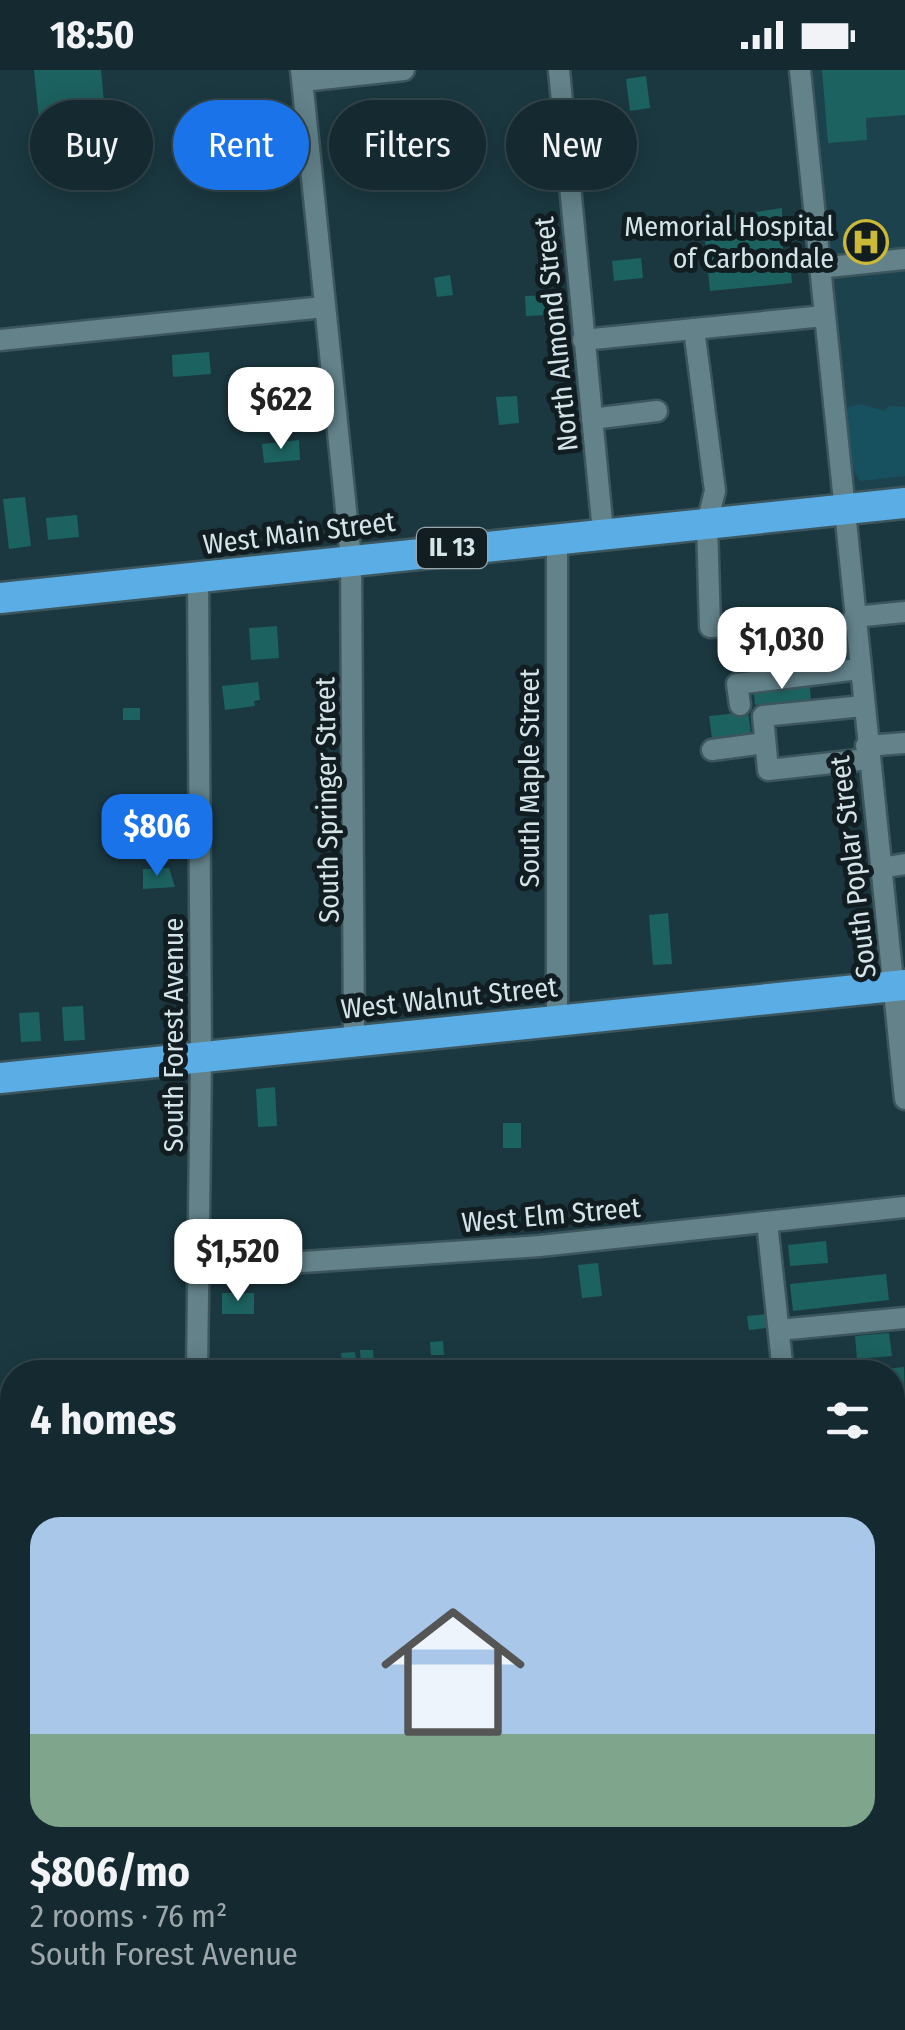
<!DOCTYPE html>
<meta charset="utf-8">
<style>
:root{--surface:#142a30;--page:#1d3238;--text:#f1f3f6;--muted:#9da7ab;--line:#33464c;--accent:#1a73e8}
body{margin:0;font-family:"Fira Sans Condensed",sans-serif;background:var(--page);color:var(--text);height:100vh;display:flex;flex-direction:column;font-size:38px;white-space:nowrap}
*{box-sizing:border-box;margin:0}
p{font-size:32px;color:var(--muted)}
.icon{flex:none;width:55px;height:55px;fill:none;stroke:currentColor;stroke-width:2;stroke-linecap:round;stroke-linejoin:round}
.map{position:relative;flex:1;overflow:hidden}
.drawer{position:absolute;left:0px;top:1290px;width:905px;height:670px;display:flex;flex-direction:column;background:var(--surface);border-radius:40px 40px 0 0;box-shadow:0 5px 25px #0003,0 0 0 2px var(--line)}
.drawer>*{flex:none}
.banner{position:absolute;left:30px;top:30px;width:845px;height:90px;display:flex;gap:20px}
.price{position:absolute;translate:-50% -85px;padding:0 22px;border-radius:20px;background:#fff;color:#222;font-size:32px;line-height:65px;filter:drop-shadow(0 2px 5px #0008)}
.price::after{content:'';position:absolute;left:50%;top:60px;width:30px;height:22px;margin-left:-15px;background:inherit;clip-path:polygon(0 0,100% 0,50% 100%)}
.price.current{background:var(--accent);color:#fff}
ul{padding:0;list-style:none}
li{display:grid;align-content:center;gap:20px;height:530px;padding:0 30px}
li span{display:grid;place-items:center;height:310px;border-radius:30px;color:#555}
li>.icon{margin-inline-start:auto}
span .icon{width:180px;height:180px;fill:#fffc;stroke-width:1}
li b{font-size:42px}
h2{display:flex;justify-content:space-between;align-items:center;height:120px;padding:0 30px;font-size:42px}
.chip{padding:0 35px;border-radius:45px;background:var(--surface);box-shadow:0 5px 25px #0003,0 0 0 2px var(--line);font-size:35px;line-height:90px}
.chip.current{background:var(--accent);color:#fff}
.status{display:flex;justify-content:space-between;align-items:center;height:70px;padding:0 50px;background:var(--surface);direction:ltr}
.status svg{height:28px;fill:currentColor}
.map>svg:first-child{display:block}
.built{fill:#1c434d}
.green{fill:#17505e}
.building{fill:#1c6260}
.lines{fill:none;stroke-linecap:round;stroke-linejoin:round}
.minor-casing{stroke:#3d565d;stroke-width:25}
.highway-casing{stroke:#3d565d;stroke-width:35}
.minor{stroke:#63828a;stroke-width:20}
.highway{stroke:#5aaee5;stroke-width:30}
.labels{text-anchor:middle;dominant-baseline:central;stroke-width:10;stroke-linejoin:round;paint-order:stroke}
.shield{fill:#111d21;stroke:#9aa8ad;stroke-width:2.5}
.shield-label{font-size:25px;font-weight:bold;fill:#d4e4e9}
.poi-label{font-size:28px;fill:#d4e4e9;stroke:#111d21;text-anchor:end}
.street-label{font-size:28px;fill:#d4e4e9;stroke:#111d21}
</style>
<div class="status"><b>18:50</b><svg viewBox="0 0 49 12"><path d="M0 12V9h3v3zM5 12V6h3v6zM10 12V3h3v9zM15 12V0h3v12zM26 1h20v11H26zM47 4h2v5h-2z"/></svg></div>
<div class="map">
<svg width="905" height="1960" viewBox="0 0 905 1960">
<rect width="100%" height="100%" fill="#1b3840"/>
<!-- built -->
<path class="built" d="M 809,0 L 905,0 L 905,422 L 852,428 Z"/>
<!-- green -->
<path class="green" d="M 859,334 L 885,341 L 888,336 L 905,337 L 905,406 L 860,411 C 847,391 846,369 842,346 L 849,337 Z"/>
<!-- building -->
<g class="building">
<path d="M 34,0 L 101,0 L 108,74 L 42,80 Z"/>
<path d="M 822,0 L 905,0 L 905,45 L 866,48 L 867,70 L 828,73 Z"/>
<path d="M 646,6 L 650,38 L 630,41 L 626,9 Z"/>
<path d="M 782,138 L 783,192 L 790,191 L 792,213 L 710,221 L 703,150 Z"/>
<path d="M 641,188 L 643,208 L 614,211 L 612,191 Z"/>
<path d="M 450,205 L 453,225 L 437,227 L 434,208 Z"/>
<path d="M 547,225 L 548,245 L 526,246 L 525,226 Z"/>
<path d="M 209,282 L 211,304 L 173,307 L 172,285 Z"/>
<path d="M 517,326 L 519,353 L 499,355 L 496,327 Z"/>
<path d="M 299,370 L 300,390 L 264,393 L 262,374 Z"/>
<path d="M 25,427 L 31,476 L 9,479 L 3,429 Z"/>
<path d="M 77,445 L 79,467 L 48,470 L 46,448 Z"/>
<path d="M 277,556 L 279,588 L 251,590 L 249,558 Z"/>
<path d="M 809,609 L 811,630 L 755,635 L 753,614 Z"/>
<path d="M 258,612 L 260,630 L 254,631 L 255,636 L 225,640 L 222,616 Z"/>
<rect x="123" y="638" width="17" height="12"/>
<path d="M 748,642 L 751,663 L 712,668 L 709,646 Z"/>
<path d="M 169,798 L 175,817 L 143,819 L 143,799 Z"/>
<path d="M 668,843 L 672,894 L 653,895 L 649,845 Z"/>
<path d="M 83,936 L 85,970 L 64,971 L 62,937 Z"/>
<path d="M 39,942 L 41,971 L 21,972 L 19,943 Z"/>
<path d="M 275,1017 L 277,1056 L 258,1057 L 256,1019 Z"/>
<rect x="503" y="1053" width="18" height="25"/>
<path d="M 826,1171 L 828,1193 L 790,1196 L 788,1175 Z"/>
<path d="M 598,1193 L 602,1226 L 582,1228 L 578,1195 Z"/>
<path d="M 886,1204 L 889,1230 L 793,1241 L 790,1214 Z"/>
<rect x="222" y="1223" width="32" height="21"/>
<path d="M 766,1244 L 767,1258 L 749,1260 L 747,1246 Z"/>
<path d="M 889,1263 L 892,1286 L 857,1289 L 855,1266 Z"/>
<path d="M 443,1271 L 444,1285 L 431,1285 L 430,1272 Z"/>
<path d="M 360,1280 L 373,1280 L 374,1294 L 361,1295 Z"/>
<path d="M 355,1282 L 357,1297 L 343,1298 L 341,1283 Z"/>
<path d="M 904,1297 L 905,1331 L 892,1333 L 892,1302 L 876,1300 Z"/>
<path d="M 905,1420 L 905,1439 L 892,1441 L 892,1421 Z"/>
<path d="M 905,1449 L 905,1468 L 892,1470 L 892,1450 Z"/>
<path d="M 905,1476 L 905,1495 L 892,1497 L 892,1478 Z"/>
<path d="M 905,1567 L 905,1588 L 892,1589 L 892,1568 Z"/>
<path d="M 905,1618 L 905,1646 L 892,1647 L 892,1620 Z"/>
<path d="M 905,1656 L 905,1676 L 892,1677 L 892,1657 Z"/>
<path d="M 898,1870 L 904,1931 L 892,1931 L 892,1871 Z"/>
<path d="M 509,1948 L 531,1948 L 532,1960 L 510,1960 Z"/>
</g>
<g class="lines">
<!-- minor casing -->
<g class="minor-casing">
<g id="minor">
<path d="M 301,0 L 351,489 L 354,971"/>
<path d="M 559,0 L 603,462"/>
<path d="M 800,0 L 905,1029"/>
<path d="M 303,11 L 404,0"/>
<path d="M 819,198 L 905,189"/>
<path d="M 694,259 L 715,421 L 707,453 L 710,557 L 760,554"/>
<path d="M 0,270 L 324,237"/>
<path d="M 583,270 L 824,246"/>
<path d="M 592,349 L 657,341"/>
<path d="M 557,467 L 557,950"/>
<path d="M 854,547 L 905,542"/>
<path d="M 740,635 L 737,614 L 859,599"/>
<path d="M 863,636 L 763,646 L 768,700 L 868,689"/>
<path d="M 866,676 L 905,673"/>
<path d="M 712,680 L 765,673"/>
<path d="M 880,798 L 905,794"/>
<path d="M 767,1152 L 783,1302"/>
<path d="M 200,1199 L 540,1176 L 905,1137"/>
<path d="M 779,1260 L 905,1248"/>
<path d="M 197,1302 L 201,990 L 198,508"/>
<path d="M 892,1362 L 905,1361"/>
<path d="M 0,1443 L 12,1442"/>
<path d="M 0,1637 L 12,1637"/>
<path d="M 892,1759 L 905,1758"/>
<path d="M 228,1948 L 228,1960"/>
<path d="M 694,1948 L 695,1960"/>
</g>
</g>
<!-- highway casing -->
<g class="highway-casing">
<g id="highway">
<path d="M 0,528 L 905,433"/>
<path d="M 0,1008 L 905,915"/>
</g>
</g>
<!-- minor -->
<use href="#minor" class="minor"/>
<!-- highway -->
<use href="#highway" class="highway"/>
</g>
<!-- icons -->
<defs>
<g id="hospital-ring" transform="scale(2.25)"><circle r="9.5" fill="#111d21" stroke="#cdb938" stroke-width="1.5"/><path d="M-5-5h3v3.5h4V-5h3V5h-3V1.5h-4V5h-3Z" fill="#cdb938"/></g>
</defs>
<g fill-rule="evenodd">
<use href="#hospital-ring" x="866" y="172"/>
</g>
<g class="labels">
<!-- shield labels -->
<rect class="shield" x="417" y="458" width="70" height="40" rx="8"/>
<g class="shield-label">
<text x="452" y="478">IL 13</text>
</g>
<!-- poi labels -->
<g class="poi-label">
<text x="834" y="156">Memorial Hospital<tspan x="834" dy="32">of Carbondale</tspan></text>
</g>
<!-- street labels -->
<g class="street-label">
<text transform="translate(556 264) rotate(-96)">North Almond Street</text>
<text transform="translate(299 463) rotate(-7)">West Main Street</text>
<text transform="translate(529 708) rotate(-90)">South Maple Street</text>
<text transform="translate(327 730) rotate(-91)">South Springer Street</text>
<text transform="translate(853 797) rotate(-97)">South Poplar Street</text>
<text transform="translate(449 928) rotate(-6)">West Walnut Street</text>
<text transform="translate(173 965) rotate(-90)">South Forest Avenue</text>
<text transform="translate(551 1145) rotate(-5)">West Elm Street</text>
</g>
</g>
</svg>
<b class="price" style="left:281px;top:382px">$622</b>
<b class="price" style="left:782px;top:622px">$1,030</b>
<b class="price current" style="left:157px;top:809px">$806</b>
<b class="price" style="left:238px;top:1234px">$1,520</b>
<div class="banner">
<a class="chip">Buy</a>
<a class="chip current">Rent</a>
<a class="chip">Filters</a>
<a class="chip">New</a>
</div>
<section class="drawer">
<h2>4 homes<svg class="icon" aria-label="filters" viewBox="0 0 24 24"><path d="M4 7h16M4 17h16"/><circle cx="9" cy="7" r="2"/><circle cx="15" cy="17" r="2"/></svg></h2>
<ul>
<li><span style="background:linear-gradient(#a9c7e8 70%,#7fa58c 0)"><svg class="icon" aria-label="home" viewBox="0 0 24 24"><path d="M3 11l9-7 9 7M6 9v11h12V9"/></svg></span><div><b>$806/mo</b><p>2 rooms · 76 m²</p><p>South Forest Avenue</p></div></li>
</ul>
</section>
</div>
